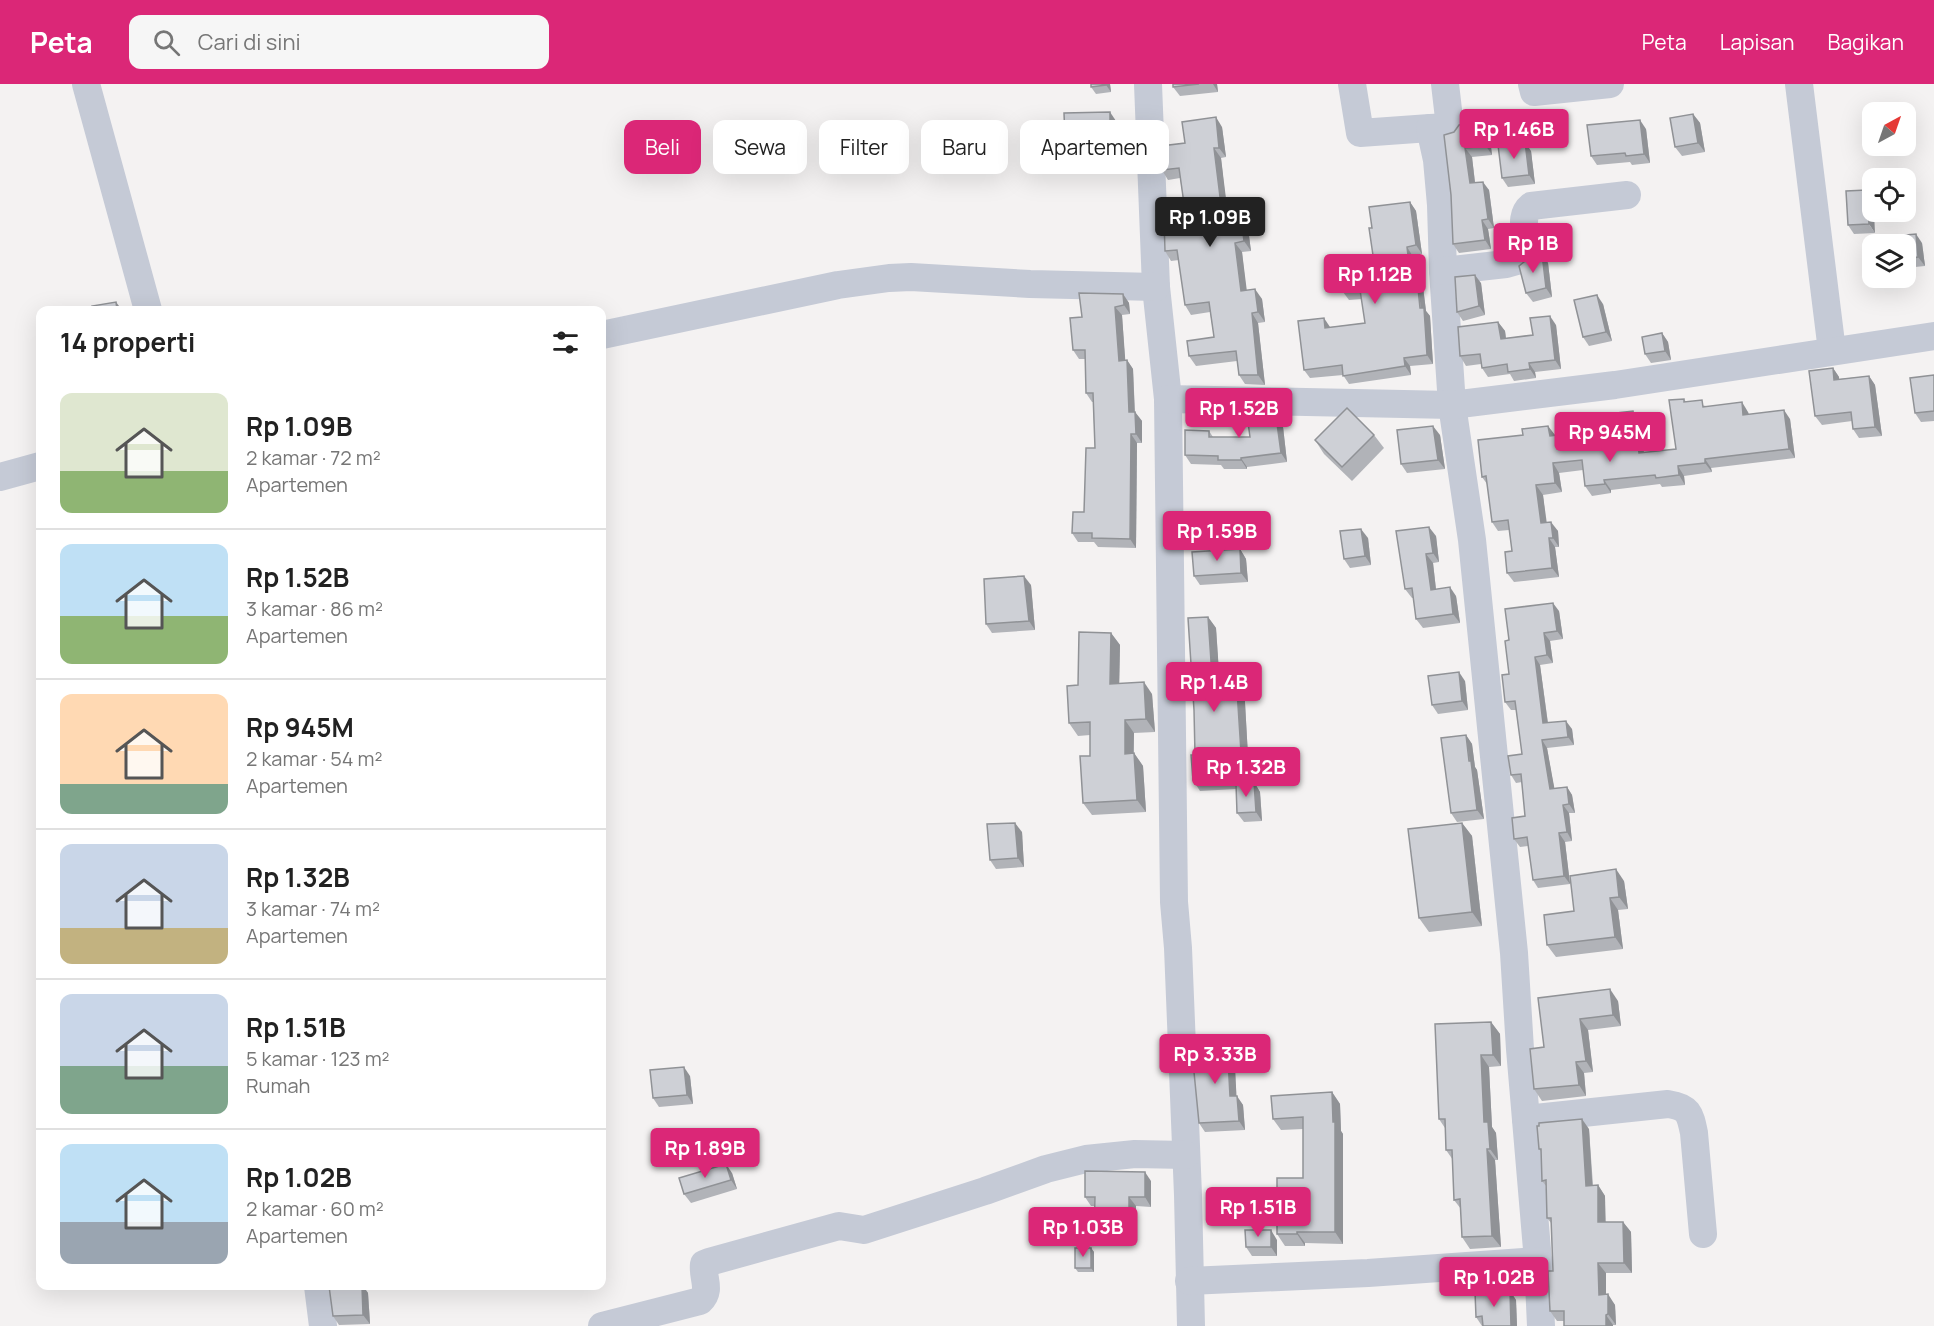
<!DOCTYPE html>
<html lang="id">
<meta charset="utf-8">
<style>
:root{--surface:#fff;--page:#f6f6f6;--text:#222;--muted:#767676;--line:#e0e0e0;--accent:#db2777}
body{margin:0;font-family:Manrope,sans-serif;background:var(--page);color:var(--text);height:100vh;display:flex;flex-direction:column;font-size:22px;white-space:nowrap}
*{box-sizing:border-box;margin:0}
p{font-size:20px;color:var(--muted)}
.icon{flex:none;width:33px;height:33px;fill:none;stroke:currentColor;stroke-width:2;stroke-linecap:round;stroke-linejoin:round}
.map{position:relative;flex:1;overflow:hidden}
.side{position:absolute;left:36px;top:222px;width:570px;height:984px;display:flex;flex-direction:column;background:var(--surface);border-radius:12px;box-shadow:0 6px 24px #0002}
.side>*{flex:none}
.banner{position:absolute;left:624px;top:36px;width:570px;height:54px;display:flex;gap:12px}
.needle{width:39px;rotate:40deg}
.controls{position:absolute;left:1862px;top:18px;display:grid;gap:12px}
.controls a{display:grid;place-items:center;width:54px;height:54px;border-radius:12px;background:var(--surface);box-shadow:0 6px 24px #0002;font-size:30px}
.price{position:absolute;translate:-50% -51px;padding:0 14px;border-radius:6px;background:var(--accent);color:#fff;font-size:20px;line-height:39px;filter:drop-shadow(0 2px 3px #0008)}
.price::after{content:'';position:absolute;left:50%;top:36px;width:18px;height:14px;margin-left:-9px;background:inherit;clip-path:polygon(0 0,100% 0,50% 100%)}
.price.active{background:#222;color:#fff}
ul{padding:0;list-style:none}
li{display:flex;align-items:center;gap:18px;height:150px;padding:0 24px}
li+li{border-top:2px solid var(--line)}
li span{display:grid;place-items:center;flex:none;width:168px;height:120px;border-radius:12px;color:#555}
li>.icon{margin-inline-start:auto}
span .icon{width:72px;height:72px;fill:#fffc;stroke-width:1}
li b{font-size:26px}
h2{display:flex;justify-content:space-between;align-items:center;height:72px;padding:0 24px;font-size:26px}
.tag{padding:0 21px;border-radius:12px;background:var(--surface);box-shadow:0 6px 24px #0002;font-size:21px;line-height:54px}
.tag.active{background:var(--accent);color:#fff}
header{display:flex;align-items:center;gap:36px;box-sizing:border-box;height:84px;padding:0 30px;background:var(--accent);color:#fff}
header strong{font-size:28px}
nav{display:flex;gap:33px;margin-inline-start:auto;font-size:21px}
.search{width:420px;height:54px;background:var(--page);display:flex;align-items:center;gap:15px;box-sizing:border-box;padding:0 21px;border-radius:12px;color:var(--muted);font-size:22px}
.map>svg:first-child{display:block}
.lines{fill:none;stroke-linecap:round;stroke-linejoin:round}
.minor{stroke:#c5cad6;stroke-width:28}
.wall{fill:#b1b3b8}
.shaded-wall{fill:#909296}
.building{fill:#ced0d6;stroke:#909296;stroke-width:1.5}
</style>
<header>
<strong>Peta</strong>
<div class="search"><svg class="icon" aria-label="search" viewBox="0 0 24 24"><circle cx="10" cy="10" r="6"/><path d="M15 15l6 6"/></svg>Cari di sini</div>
<nav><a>Peta</a><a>Lapisan</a><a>Bagikan</a></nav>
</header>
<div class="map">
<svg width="1934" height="1242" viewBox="0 0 1934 1242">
<rect width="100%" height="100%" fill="#f4f2f2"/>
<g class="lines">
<!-- minor -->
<g class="minor">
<path d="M 86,0 L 148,226"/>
<path d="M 1148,0 L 1156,203 L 1168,315 L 1174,818 L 1178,864 L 1188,1111 L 1191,1242"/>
<path d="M 1352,0 L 1360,49 L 1430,44"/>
<path d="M 1445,0 L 1450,43 L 1430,44 L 1437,76 L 1441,121 L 1443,187 L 1452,321 L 1472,456 L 1514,869 L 1520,965 L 1538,1177 L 1541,1242"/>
<path d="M 1532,0 L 1534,8 L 1610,0"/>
<path d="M 1799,0 L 1832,267"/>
<path d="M 1443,187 L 1506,180 L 1520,176 C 1533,162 1515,135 1531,122 L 1627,111"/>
<path d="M 602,251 L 838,201 L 889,194 L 911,193 L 1030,200 L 1156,203"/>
<path d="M 1168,315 L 1452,321 L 1615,301 L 1934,252"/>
<path d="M 0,393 L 40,382"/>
<path d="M 1526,1035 L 1668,1020 C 1689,1023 1690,1030 1694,1049 L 1703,1150"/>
<path d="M 1189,1197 L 1368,1189 L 1538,1177"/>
<path d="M 318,1202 L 323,1242"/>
<path d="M 602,1242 L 700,1217 C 712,1206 702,1194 704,1180 L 709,1178 L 839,1142 L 864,1146 L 985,1107 L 1046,1085 L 1086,1075 L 1135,1070 L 1186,1071"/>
</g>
</g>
<!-- wall -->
<g class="wall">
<path d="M 1091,0 L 1110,0 L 1111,8 L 1096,10 L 1091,3 Z"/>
<path d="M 1173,0 L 1217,0 L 1218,8 L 1180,12 L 1173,3 Z"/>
<path d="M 1693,30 L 1700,39 L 1705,68 L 1682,72 L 1675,63 Z"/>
<path d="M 1116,37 L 1117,62 L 1072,63 L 1065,54 Z"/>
<path d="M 1546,37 L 1548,54 L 1529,57 L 1526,52 Z"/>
<path d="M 1222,43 L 1226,73 L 1221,74 L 1227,129 L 1247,137 L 1251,167 L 1242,168 L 1246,206 L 1262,215 L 1265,238 L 1258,239 L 1265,301 L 1245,300 L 1239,291 L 1237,277 L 1196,282 L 1189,272 L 1214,253 L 1210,228 L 1191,231 L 1185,221 L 1179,176 L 1171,177 L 1165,167 L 1186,134 L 1180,94 L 1168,96 L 1162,86 L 1185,59 Z"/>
<path d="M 1646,45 L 1650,79 L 1632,81 L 1630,78 L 1597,81 L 1591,72 Z"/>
<path d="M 1489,47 L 1492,71 L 1472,73 L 1475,98 L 1489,106 L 1494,144 L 1488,145 L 1491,165 L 1459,169 L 1453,160 L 1454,48 Z"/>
<path d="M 1531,67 L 1535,100 L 1508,103 L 1502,94 Z"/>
<path d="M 1846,107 L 1875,149 L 1854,150 L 1848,141 Z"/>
<path d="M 1410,118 L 1416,127 L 1422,170 L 1412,171 L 1416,194 L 1417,194 L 1423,203 L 1426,227 L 1430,232 L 1433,280 L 1410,282 L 1411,291 L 1349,300 L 1343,291 L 1310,294 L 1304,286 L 1330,243 L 1365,239 L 1362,215 L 1349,216 L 1343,208 L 1374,178 L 1372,144 Z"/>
<path d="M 1922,159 L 1925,182 L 1905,184 L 1905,160 Z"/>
<path d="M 1542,170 L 1548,179 L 1552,213 L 1533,218 L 1526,209 Z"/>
<path d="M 1481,199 L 1485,231 L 1463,237 L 1457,228 Z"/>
<path d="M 1123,210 L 1129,219 L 1130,230 L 1122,231 L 1125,277 L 1127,276 L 1133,285 L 1135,328 L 1142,337 L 1142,359 L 1137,359 L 1136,464 L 1098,463 L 1094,458 L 1078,458 L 1072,449 L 1084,428 L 1095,364 L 1093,318 L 1092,318 L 1086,309 L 1085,275 L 1079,275 L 1073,266 L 1082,233 Z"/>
<path d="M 1603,220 L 1612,257 L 1589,262 L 1583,253 Z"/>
<path d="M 1498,238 L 1505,247 L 1506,254 L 1533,251 L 1556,241 L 1561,285 L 1535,288 L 1536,294 L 1514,297 L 1510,290 L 1488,293 L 1482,284 L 1481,280 L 1466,282 L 1460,272 Z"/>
<path d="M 1662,249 L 1668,258 L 1671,276 L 1651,279 L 1645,270 Z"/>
<path d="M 1833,284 L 1839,293 L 1839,295 L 1869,292 L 1875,301 L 1882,352 L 1859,354 L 1853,345 L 1852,337 L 1822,341 L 1815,332 Z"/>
<path d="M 1934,291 L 1934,337 L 1921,338 L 1915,329 Z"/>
<path d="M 1684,315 L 1686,318 L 1706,322 L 1748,328 L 1749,330 L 1790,335 L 1795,374 L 1711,384 L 1712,388 L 1684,392 L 1685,401 L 1662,403 L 1660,400 L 1611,406 L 1611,409 L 1592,412 L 1585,402 L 1583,386 L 1559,389 L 1562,408 L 1543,411 L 1546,438 L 1558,447 L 1559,463 L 1555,463 L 1559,493 L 1514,498 L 1507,489 L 1512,467 L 1509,446 L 1498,447 L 1492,438 L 1487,400 L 1482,393 L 1523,351 L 1548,342 L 1555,352 L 1610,345 L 1640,336 L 1644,369 L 1676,365 Z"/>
<path d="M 1275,325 L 1282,334 L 1287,378 L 1247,383 L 1247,385 L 1224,385 L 1221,381 L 1191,380 L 1185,371 L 1209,347 L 1213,353 L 1250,353 Z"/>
<path d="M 1374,351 L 1384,364 L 1352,397 L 1324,370 L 1315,356 Z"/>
<path d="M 1440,351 L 1445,385 L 1407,389 L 1401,380 Z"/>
<path d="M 1436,452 L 1439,478 L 1433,479 L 1436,505 L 1456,512 L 1460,539 L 1423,544 L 1416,535 L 1414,514 L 1412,514 L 1405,505 Z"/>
<path d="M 1368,454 L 1371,481 L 1350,484 L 1344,475 Z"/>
<path d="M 1240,465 L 1246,475 L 1248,498 L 1200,501 L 1194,492 Z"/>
<path d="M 1031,501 L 1035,546 L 992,549 L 986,540 Z"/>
<path d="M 1559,527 L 1563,555 L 1550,557 L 1553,579 L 1540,581 L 1548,639 L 1572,645 L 1574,661 L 1547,664 L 1554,704 L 1567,703 L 1572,711 L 1575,729 L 1569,729 L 1572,757 L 1565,758 L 1570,800 L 1538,804 L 1533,796 L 1528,762 L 1520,763 L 1514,755 L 1525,732 L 1522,698 L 1516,699 L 1511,691 L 1522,670 L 1516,626 L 1511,626 L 1505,618 L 1509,590 L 1509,556 Z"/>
<path d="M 1208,533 L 1216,544 L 1219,591 L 1244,601 L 1248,672 L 1253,679 L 1254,698 L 1260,708 L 1262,737 L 1244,738 L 1237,729 L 1236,705 L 1200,707 L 1193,696 Z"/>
<path d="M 1111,549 L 1120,561 L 1119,599 L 1152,610 L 1155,648 L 1134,649 L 1134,669 L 1143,682 L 1146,728 L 1092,731 L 1083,719 L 1090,672 L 1090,651 L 1078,652 L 1069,639 L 1078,601 Z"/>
<path d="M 1465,597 L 1468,626 L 1438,630 L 1432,621 Z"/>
<path d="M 1466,651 L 1472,660 L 1475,683 L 1477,686 L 1484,735 L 1457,738 L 1451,729 Z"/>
<path d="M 1462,739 L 1472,752 L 1482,842 L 1429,848 L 1419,834 Z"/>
<path d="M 1022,748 L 1024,783 L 996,785 L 990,776 Z"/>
<path d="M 1624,797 L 1628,825 L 1618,826 L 1623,865 L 1556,873 L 1547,861 L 1574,827 Z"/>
<path d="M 1538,914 L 1618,917 L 1621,942 L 1588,946 L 1593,988 L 1584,989 L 1586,1012 L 1542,1017 L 1534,1005 L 1544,963 Z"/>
<path d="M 1491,938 L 1500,950 L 1501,982 L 1489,983 L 1492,1043 L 1496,1049 L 1498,1076 L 1495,1076 L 1501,1163 L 1470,1165 L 1462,1153 L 1461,1125 L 1454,1116 L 1453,1076 L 1446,1066 L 1445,1044 L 1439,1035 Z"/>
<path d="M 1237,969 L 1239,984 L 1235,984 L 1236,1012 L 1243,1021 L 1245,1046 L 1205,1048 L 1199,1039 L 1198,987 Z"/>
<path d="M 690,992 L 693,1020 L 659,1023 L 653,1014 Z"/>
<path d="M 1332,1008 L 1340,1020 L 1341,1047 L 1343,1050 L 1343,1160 L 1305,1159 L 1305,1162 L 1285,1162 L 1277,1150 L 1303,1094 L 1303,1045 L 1281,1046 L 1273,1035 Z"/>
<path d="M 1589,1045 L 1593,1101 L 1598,1101 L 1605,1112 L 1605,1138 L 1623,1138 L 1631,1148 L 1632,1189 L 1606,1189 L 1606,1210 L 1615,1221 L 1616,1241 L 1613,1241 L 1613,1242 L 1564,1242 L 1564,1237 L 1557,1237 L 1550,1227 L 1553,1187 L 1552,1140 L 1547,1134 L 1547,1103 L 1542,1097 L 1542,1069 L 1539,1065 Z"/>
<path d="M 732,1089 L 737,1105 L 691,1119 L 684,1110 Z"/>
<path d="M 1151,1097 L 1151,1123 L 1136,1122 L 1135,1158 L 1101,1157 L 1094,1148 L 1095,1122 L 1091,1122 L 1085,1113 Z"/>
<path d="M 1277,1156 L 1277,1172 L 1252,1172 L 1246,1163 Z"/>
<path d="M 1091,1164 L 1094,1168 L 1094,1188 L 1078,1188 L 1075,1184 Z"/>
<path d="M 329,1202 L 363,1202 L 368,1209 L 370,1240 L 339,1241 L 333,1232 Z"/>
<path d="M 1510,1207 L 1516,1216 L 1517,1242 L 1482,1242 L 1476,1233 Z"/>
</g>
<!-- shaded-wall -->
<g class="shaded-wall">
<path d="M 1106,0 L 1110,0 L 1111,8 L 1106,1 Z"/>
<path d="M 1213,0 L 1217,0 L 1218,8 Z"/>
<path d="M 1110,28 L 1116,37 L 1117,62 L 1110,53 Z"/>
<path d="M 1693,30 L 1700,39 L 1705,68 L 1698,59 Z"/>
<path d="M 1216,33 L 1222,43 L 1226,73 L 1219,64 Z"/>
<path d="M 1543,33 L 1546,37 L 1548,54 L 1545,50 Z"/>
<path d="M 1640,36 L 1646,45 L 1650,79 L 1644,70 Z"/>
<path d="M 1483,38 L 1489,47 L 1492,71 L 1486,62 Z"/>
<path d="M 1525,58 L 1531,67 L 1535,100 L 1529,91 Z"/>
<path d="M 1214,64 L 1221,74 L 1229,139 L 1222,129 Z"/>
<path d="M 1465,64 L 1472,73 L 1476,108 L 1470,99 Z"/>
<path d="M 1483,98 L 1489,106 L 1494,144 L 1488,135 Z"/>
<path d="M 1867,106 L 1872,113 L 1872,128 L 1874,128 L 1875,149 L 1869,140 Z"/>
<path d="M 1410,118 L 1416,127 L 1422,170 L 1416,161 Z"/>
<path d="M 1240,127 L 1247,137 L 1251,167 L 1244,157 Z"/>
<path d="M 1482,136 L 1488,145 L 1491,165 L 1485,156 Z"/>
<path d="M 1916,150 L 1922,159 L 1925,182 L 1918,173 Z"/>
<path d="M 1235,159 L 1242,168 L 1248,216 L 1241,207 Z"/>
<path d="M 1407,163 L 1412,171 L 1417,203 L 1411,195 Z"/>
<path d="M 1542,170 L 1548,179 L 1552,213 L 1546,204 Z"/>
<path d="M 1475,191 L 1481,199 L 1485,231 L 1479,222 Z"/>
<path d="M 1417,194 L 1423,203 L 1426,227 L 1430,232 L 1433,280 L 1427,271 Z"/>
<path d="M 1255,205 L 1262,215 L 1265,238 L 1258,228 Z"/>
<path d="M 1123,210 L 1129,219 L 1130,230 L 1124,221 Z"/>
<path d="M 1597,211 L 1603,220 L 1612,257 L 1606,248 Z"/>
<path d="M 116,218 L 122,226 L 117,226 Z"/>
<path d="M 1115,223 L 1122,231 L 1126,286 L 1119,277 Z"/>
<path d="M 1252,229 L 1258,239 L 1265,301 L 1258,291 Z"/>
<path d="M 1550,232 L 1556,241 L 1561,285 L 1555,276 Z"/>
<path d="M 1324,234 L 1330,243 L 1325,244 Z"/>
<path d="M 1498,238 L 1505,247 L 1507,264 L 1501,255 Z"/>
<path d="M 1662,249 L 1668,258 L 1671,276 L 1665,267 Z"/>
<path d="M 1404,274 L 1410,282 L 1411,291 L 1405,282 Z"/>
<path d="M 1127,276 L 1133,285 L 1135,337 L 1129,328 Z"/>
<path d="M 1529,279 L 1535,288 L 1536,294 L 1530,285 Z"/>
<path d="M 1833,284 L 1839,293 L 1840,305 L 1834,296 Z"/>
<path d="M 1869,292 L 1875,301 L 1882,352 L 1875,343 Z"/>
<path d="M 1742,318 L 1748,328 L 1750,340 L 1743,331 Z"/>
<path d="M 1275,325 L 1282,334 L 1287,378 L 1281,369 Z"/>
<path d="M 1784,326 L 1790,335 L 1795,374 L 1789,365 Z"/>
<path d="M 1633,327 L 1640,336 L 1645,379 L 1639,369 Z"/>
<path d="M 1135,328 L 1142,337 L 1142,359 L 1136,350 Z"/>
<path d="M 1433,342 L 1440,351 L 1445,385 L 1438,376 Z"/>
<path d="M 1548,342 L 1555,351 L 1556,362 L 1550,352 Z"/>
<path d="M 1131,350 L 1137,359 L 1136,464 L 1130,455 Z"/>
<path d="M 1241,374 L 1247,383 L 1247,385 L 1241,376 Z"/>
<path d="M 1705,375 L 1711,384 L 1712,388 L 1705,379 Z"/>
<path d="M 1553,379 L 1559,389 L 1562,408 L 1555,399 Z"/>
<path d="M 1678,382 L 1684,392 L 1685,401 L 1679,391 Z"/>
<path d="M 1604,396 L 1611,406 L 1611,409 L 1605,400 Z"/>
<path d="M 1536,401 L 1543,411 L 1548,448 L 1541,439 Z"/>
<path d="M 1551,438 L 1558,447 L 1559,463 L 1553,454 Z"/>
<path d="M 1429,443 L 1436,452 L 1439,478 L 1433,469 Z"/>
<path d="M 1361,445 L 1368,454 L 1371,481 L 1365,472 Z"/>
<path d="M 1549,454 L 1555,463 L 1559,493 L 1552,484 Z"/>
<path d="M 1240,465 L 1246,475 L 1248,498 L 1241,489 Z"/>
<path d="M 1426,470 L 1433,479 L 1437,515 L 1431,506 Z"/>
<path d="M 1024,492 L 1031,501 L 1035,546 L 1029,537 Z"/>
<path d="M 1450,503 L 1456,512 L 1460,539 L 1453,530 Z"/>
<path d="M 1553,519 L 1559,527 L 1563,555 L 1557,547 Z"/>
<path d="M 1208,533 L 1216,544 L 1220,602 L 1212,592 Z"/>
<path d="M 1111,549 L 1120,561 L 1119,612 L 1110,600 Z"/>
<path d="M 1544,549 L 1550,557 L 1553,579 L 1547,571 Z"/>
<path d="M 1535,573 L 1540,581 L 1549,648 L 1543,639 Z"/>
<path d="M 1459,588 L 1465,597 L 1468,626 L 1462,617 Z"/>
<path d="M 1236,590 L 1244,601 L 1248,672 L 1253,679 L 1254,704 L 1247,693 L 1241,668 Z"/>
<path d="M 1144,598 L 1152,610 L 1155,648 L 1146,635 Z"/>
<path d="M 1125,636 L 1134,649 L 1133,682 L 1125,670 Z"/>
<path d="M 1566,637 L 1572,645 L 1574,661 L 1568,653 Z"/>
<path d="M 1466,651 L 1472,660 L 1475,683 L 1477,686 L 1484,735 L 1477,726 Z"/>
<path d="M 1542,656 L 1547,664 L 1556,713 L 1550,705 Z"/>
<path d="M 1134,669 L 1143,682 L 1146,728 L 1137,716 Z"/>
<path d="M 1254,698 L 1260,708 L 1262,737 L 1256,728 Z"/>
<path d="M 1567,703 L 1572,711 L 1575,729 L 1569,720 Z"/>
<path d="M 1563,721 L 1569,729 L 1572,757 L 1567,748 Z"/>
<path d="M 1015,739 L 1022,748 L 1024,783 L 1018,774 Z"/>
<path d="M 1462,739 L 1472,752 L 1482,842 L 1472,828 Z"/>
<path d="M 1559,749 L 1565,758 L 1570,800 L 1564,792 Z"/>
<path d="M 1616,785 L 1624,797 L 1628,825 L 1619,813 Z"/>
<path d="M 1610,814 L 1618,826 L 1623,865 L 1615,853 Z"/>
<path d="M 1610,905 L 1618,917 L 1621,942 L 1613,931 Z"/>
<path d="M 1580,935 L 1588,946 L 1593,988 L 1586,977 Z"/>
<path d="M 1491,938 L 1500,950 L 1501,982 L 1493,971 Z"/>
<path d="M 1231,960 L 1237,969 L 1239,984 L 1232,975 Z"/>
<path d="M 1481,971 L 1489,983 L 1492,1043 L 1496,1049 L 1498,1076 L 1490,1065 L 1484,1038 Z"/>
<path d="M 1228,975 L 1235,984 L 1237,1021 L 1230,1012 Z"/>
<path d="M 1576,978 L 1584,989 L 1586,1012 L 1579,1001 Z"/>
<path d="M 684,983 L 690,992 L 693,1020 L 687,1011 Z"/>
<path d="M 1332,1008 L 1340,1020 L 1341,1047 L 1343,1050 L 1343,1160 L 1335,1148 L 1333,1038 Z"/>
<path d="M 1237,1012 L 1243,1021 L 1245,1046 L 1239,1037 Z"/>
<path d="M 1582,1035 L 1589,1045 L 1593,1112 L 1586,1102 Z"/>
<path d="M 1487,1065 L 1495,1076 L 1501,1163 L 1492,1152 Z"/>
<path d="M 726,1080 L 732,1089 L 737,1105 L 731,1096 Z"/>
<path d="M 1145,1088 L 1151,1097 L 1151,1123 L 1145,1113 Z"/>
<path d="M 1598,1101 L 1605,1112 L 1606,1149 L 1598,1138 Z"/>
<path d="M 1129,1113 L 1136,1122 L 1135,1158 L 1129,1149 Z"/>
<path d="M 1623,1138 L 1631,1148 L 1632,1189 L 1624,1179 Z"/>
<path d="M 1271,1146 L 1277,1156 L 1277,1172 L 1271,1163 Z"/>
<path d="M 1297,1148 L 1305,1159 L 1305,1162 L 1297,1150 Z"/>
<path d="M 1091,1164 L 1094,1168 L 1094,1188 L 1091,1184 Z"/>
<path d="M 1598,1179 L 1606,1189 L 1606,1221 L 1599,1211 Z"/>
<path d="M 362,1202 L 363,1202 L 368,1209 L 370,1240 L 363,1231 Z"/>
<path d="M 1510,1207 L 1516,1216 L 1517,1242 L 1511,1242 Z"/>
<path d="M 1608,1210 L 1615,1221 L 1616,1241 L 1608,1230 Z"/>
<path d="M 1606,1231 L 1613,1241 L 1613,1242 L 1606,1242 Z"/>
</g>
<!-- building -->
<g class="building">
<path d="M 1091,0 L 1106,0 L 1106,1 L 1091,3 Z"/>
<path d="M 1173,0 L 1199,0 L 1173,3 Z"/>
<path d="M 1110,28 L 1110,53 L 1065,54 L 1064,29 Z"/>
<path d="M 1693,30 L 1698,59 L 1675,63 L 1670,34 Z"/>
<path d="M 1216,33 L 1219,64 L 1214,64 L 1222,129 L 1240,127 L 1244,157 L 1235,159 L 1241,207 L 1255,205 L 1258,228 L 1252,229 L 1258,291 L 1239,291 L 1236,267 L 1189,272 L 1187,257 L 1214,253 L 1209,218 L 1185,221 L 1177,166 L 1165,167 L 1164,136 L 1186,134 L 1179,84 L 1162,86 L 1161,62 L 1185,59 L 1182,38 Z"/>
<path d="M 1543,33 L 1545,50 L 1526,52 L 1523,35 Z"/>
<path d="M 1640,36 L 1644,70 L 1626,72 L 1625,69 L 1591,72 L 1587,41 Z"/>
<path d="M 1483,38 L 1486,62 L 1465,64 L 1470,99 L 1483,98 L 1488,135 L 1482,136 L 1485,156 L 1453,160 L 1451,111 L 1444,51 L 1454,48 L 1459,41 Z"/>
<path d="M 1525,58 L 1529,91 L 1502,94 L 1498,61 Z"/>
<path d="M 1867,106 L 1869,140 L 1848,141 L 1846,107 Z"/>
<path d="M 1410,118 L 1416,161 L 1407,163 L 1411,195 L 1417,194 L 1420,224 L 1424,224 L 1427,271 L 1404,274 L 1405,282 L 1343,292 L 1342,281 L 1304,286 L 1298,237 L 1324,234 L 1325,244 L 1365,239 L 1360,206 L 1343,208 L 1340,182 L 1374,178 L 1369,144 L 1372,144 L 1369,123 Z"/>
<path d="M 1916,150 L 1918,173 L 1905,175 L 1905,160 L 1883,160 L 1883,153 Z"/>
<path d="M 1542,170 L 1546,204 L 1526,209 L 1519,182 L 1529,174 Z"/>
<path d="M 1475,191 L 1479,222 L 1457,228 L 1455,193 Z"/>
<path d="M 1079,209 L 1123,210 L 1124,221 L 1115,223 L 1119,277 L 1127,276 L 1129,328 L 1135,328 L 1136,350 L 1131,350 L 1130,455 L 1092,454 L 1092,449 L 1072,449 L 1073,428 L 1084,428 L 1086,364 L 1095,364 L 1093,309 L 1086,309 L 1085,266 L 1073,266 L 1070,234 L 1082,233 Z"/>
<path d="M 1597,211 L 1606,248 L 1583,253 L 1574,216 Z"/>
<path d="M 116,218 L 117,226 L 93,226 L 92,222 Z"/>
<path d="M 1550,232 L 1555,276 L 1529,279 L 1530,285 L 1508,288 L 1507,280 L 1482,284 L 1480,270 L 1460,272 L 1458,243 L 1498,238 L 1501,255 L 1533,251 L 1530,234 Z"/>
<path d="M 1662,249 L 1665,267 L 1645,270 L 1642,253 Z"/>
<path d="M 1833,284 L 1834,296 L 1869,292 L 1875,343 L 1853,345 L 1851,328 L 1815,332 L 1809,287 Z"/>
<path d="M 1934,291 L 1934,327 L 1915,329 L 1910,294 Z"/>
<path d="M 1684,315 L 1684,318 L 1702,316 L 1703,323 L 1742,318 L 1743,331 L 1784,326 L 1789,365 L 1705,375 L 1705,379 L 1678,382 L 1679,391 L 1656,394 L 1655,391 L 1604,396 L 1605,400 L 1585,402 L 1582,376 L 1553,379 L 1555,399 L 1536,401 L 1541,439 L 1551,438 L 1553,454 L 1549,454 L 1552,484 L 1507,489 L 1505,468 L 1512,467 L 1508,436 L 1492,438 L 1486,392 L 1482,393 L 1478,356 L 1523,351 L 1522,345 L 1548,342 L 1550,352 L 1610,345 L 1608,330 L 1633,327 L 1639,369 L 1676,365 L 1669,316 Z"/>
<path d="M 1246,324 L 1275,325 L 1281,369 L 1241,374 L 1241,376 L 1218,376 L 1218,372 L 1185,371 L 1185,346 L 1209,347 L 1209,353 L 1250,353 Z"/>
<path d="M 1347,324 L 1374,351 L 1342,383 L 1315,356 Z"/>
<path d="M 1433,342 L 1438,376 L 1401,380 L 1397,346 Z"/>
<path d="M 1429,443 L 1433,469 L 1426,470 L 1431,506 L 1450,503 L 1453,530 L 1416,535 L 1412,504 L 1405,505 L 1396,447 Z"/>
<path d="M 1361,445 L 1365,472 L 1344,475 L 1340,447 Z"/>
<path d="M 1240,465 L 1241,489 L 1194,492 L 1192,468 Z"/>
<path d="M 1024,492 L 1029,537 L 986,540 L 984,495 Z"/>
<path d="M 1553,519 L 1557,547 L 1544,549 L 1547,571 L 1535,573 L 1543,639 L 1566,637 L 1568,653 L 1542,656 L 1550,705 L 1567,703 L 1569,720 L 1563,721 L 1567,748 L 1559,749 L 1564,792 L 1533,796 L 1527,753 L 1514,755 L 1512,734 L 1525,732 L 1521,690 L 1511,691 L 1508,672 L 1522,670 L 1515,617 L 1505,618 L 1502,591 L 1509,590 L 1505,557 L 1509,556 L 1505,525 Z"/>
<path d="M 1208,533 L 1212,592 L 1236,590 L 1241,668 L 1245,668 L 1247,693 L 1193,696 L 1191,671 L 1195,671 L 1194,626 L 1188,534 Z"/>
<path d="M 1079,548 L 1111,549 L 1110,600 L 1144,598 L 1146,635 L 1125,636 L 1125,670 L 1134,669 L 1137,716 L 1083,719 L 1080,672 L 1090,672 L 1090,638 L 1069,639 L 1067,602 L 1078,601 Z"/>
<path d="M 1459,588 L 1462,617 L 1432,621 L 1428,592 Z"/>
<path d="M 1466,651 L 1469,677 L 1471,677 L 1477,726 L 1451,729 L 1441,654 Z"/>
<path d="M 1254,698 L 1256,728 L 1237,729 L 1236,700 Z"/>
<path d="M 1015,739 L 1018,774 L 990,776 L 987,740 Z"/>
<path d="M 1462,739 L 1472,828 L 1419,834 L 1408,745 Z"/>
<path d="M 1616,785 L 1619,813 L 1610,814 L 1615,853 L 1547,861 L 1544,831 L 1574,827 L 1570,792 Z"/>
<path d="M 1610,905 L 1613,931 L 1580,935 L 1586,977 L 1576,978 L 1579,1001 L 1534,1005 L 1530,965 L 1544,963 L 1538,914 Z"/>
<path d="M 1491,938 L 1493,971 L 1481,971 L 1484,1038 L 1488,1038 L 1490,1065 L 1487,1065 L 1492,1152 L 1462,1153 L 1460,1115 L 1454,1116 L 1452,1066 L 1446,1066 L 1445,1035 L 1439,1035 L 1435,940 Z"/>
<path d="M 1231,960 L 1232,975 L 1228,975 L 1230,1012 L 1237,1012 L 1239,1037 L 1199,1039 L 1194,988 L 1198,987 L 1197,962 Z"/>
<path d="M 684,983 L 687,1011 L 653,1014 L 650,986 Z"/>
<path d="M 1332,1008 L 1333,1038 L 1335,1038 L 1335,1148 L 1297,1148 L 1297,1150 L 1277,1150 L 1277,1094 L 1303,1094 L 1303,1033 L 1273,1035 L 1271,1012 Z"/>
<path d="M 1582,1035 L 1586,1102 L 1598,1101 L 1598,1138 L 1623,1138 L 1624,1179 L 1598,1179 L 1599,1211 L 1608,1210 L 1608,1230 L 1606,1231 L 1606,1242 L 1564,1242 L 1564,1227 L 1550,1227 L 1548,1187 L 1553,1187 L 1551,1134 L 1547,1134 L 1546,1096 L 1542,1097 L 1541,1065 L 1539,1065 L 1537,1042 L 1539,1042 L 1539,1039 Z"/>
<path d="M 726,1080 L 731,1096 L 684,1110 L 679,1094 Z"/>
<path d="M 1085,1087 L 1145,1088 L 1145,1113 L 1129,1113 L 1129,1149 L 1094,1148 L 1095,1113 L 1085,1113 Z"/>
<path d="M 1245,1146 L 1271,1146 L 1271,1163 L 1246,1163 Z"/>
<rect x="1075" y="1164" width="16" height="20"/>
<path d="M 329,1202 L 362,1202 L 363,1231 L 333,1232 Z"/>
<path d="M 1510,1207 L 1511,1242 L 1483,1242 L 1482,1232 L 1476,1233 L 1475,1208 Z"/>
</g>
</svg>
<div class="controls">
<a><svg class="needle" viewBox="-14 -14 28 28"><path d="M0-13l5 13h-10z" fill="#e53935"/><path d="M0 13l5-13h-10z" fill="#767676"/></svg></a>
<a><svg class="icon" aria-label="locate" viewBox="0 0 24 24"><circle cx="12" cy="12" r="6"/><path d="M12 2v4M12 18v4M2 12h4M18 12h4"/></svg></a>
<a><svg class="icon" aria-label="layers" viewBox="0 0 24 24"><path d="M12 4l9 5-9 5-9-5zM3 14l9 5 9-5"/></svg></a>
</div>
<b class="price" style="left:1514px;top:76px">Rp 1.46B</b>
<b class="price active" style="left:1210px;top:164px">Rp 1.09B</b>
<b class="price" style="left:1533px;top:190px">Rp 1B</b>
<b class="price" style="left:1375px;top:221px">Rp 1.12B</b>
<b class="price" style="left:1239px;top:355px">Rp 1.52B</b>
<b class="price" style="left:1610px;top:379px">Rp 945M</b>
<b class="price" style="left:1217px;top:478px">Rp 1.59B</b>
<b class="price" style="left:1214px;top:629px">Rp 1.4B</b>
<b class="price" style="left:1246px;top:714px">Rp 1.32B</b>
<b class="price" style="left:1215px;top:1001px">Rp 3.33B</b>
<b class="price" style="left:705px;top:1095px">Rp 1.89B</b>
<b class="price" style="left:1258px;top:1154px">Rp 1.51B</b>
<b class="price" style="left:1083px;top:1174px">Rp 1.03B</b>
<b class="price" style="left:1494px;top:1224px">Rp 1.02B</b>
<div class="banner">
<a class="tag active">Beli</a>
<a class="tag">Sewa</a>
<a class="tag">Filter</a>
<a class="tag">Baru</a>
<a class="tag">Apartemen</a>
</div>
<section class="side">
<h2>14 properti<svg class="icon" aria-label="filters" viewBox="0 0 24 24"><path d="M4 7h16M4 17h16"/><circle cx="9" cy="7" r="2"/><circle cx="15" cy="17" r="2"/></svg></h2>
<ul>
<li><span style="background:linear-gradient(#dfe7d0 65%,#8fb573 0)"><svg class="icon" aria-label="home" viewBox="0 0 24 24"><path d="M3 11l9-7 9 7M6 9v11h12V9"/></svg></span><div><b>Rp 1.09B</b><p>2 kamar · 72 m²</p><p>Apartemen</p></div></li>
<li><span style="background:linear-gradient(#bfe0f5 60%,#8fb573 0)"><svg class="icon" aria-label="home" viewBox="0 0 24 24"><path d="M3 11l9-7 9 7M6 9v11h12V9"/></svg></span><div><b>Rp 1.52B</b><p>3 kamar · 86 m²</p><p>Apartemen</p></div></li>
<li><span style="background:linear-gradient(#ffd9b3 75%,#7fa58c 0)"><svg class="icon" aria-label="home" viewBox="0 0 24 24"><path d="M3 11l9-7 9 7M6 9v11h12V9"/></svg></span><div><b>Rp 945M</b><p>2 kamar · 54 m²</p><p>Apartemen</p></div></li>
<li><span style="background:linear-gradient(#c9d6e8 70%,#c2b280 0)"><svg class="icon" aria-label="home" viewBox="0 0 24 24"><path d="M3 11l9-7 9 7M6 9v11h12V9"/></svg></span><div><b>Rp 1.32B</b><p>3 kamar · 74 m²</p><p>Apartemen</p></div></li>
<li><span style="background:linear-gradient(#c9d6e8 60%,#7fa58c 0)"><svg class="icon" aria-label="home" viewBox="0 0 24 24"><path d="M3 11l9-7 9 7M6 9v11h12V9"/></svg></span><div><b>Rp 1.51B</b><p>5 kamar · 123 m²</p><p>Rumah</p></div></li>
<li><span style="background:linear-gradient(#bfe0f5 65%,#9aa5b1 0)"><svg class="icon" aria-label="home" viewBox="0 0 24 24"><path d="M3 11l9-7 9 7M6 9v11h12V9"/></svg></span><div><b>Rp 1.02B</b><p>2 kamar · 60 m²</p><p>Apartemen</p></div></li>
</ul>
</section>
</div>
